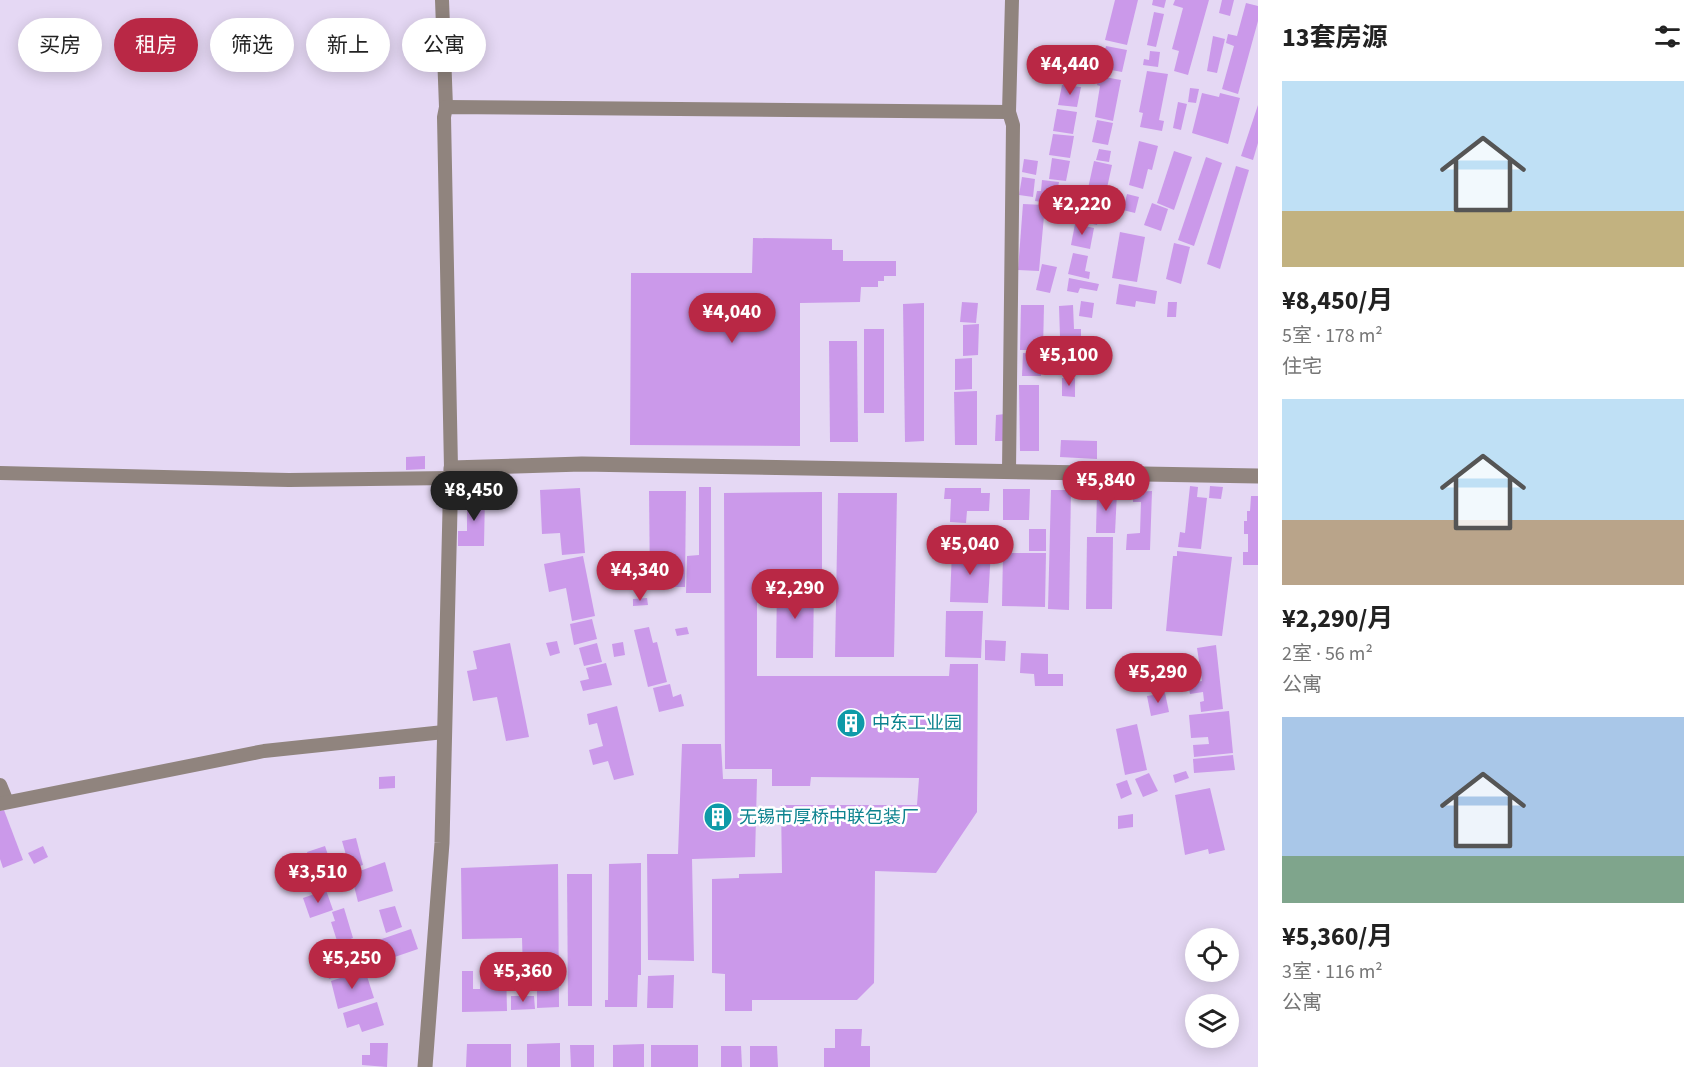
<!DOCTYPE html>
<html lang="zh">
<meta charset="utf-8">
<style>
:root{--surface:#fff;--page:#f6f6f6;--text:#222;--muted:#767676;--accent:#b92845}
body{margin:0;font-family:"Source Sans 3","Noto Sans SC",sans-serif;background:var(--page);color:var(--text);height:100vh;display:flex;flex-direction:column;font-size:22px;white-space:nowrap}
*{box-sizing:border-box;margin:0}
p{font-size:20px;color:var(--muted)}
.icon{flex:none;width:33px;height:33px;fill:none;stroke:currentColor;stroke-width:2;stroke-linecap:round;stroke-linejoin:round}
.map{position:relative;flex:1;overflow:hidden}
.details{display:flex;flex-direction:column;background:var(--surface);width:450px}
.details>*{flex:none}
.top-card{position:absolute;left:18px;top:18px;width:570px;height:54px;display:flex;gap:12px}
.controls{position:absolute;left:1185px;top:928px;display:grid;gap:12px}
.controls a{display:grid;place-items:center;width:54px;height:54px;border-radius:50%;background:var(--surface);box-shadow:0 3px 15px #0003;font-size:30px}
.price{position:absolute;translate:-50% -51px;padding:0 14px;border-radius:21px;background:var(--accent);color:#fff;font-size:20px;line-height:39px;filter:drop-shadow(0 2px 3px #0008)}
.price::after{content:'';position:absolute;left:50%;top:36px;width:18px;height:14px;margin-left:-9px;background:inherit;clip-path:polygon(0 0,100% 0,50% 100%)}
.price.on{background:#222;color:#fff}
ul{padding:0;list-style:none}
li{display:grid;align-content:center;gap:12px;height:318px;padding:0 24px}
li span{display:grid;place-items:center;height:186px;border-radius:0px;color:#555}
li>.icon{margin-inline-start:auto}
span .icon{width:108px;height:108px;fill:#fffc;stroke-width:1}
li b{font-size:26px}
h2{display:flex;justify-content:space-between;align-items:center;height:72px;padding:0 24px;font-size:26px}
.pill{padding:0 21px;border-radius:27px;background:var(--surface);box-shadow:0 3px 15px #0003;font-size:21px;line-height:54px}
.pill.on{background:var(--accent);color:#fff}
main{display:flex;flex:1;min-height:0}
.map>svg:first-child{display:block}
.building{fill:#cb99ea}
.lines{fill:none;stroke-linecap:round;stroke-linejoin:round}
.minor{stroke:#90847e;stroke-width:14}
.tertiary{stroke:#90847e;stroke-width:15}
.labels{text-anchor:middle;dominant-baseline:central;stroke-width:5;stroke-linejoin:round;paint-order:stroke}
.culture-label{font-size:18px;fill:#0d838f;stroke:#fff;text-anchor:start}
</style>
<main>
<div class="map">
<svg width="1258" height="1067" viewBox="0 0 1258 1067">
<rect width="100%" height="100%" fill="#e5d8f4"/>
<!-- building -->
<g class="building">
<path d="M 1115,0 L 1138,0 L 1127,45 L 1105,40 Z"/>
<path d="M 1153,0 L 1166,0 L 1164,8 L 1152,5 Z"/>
<path d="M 1175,0 L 1209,0 L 1188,75 L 1174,71 L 1179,51 L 1172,49 L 1183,8 L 1173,5 Z"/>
<path d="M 1222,0 L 1234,0 L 1230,16 L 1219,13 Z"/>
<path d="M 1246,3 L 1258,6 L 1258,21 L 1238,94 L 1222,89 L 1234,46 L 1226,43 L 1228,34 L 1237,36 Z"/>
<path d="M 1154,12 L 1164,14 L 1156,47 L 1147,45 Z"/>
<path d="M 1213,36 L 1225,39 L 1217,73 L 1207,71 Z"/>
<path d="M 1106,46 L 1127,50 L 1122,72 L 1101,68 Z"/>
<path d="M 1150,51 L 1160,52 L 1158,67 L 1143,65 L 1144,59 L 1149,60 Z"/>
<path d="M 1147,71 L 1168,74 L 1159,120 L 1164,121 L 1162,131 L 1140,127 L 1143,113 L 1139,112 Z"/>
<path d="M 1099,76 L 1121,80 L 1113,121 L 1095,117 L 1100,86 L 1097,85 Z"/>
<path d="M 1062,85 L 1081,87 L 1077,107 L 1058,105 Z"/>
<path d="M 1190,88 L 1199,89 L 1196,103 L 1188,102 Z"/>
<path d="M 1202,93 L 1219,97 L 1220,93 L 1240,98 L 1228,144 L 1192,133 Z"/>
<path d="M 1178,102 L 1187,104 L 1181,130 L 1173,128 Z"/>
<path d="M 1258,105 L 1258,143 L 1253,160 L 1241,156 Z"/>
<path d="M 1057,109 L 1077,112 L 1073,134 L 1053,131 Z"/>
<path d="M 1097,120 L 1113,123 L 1108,145 L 1092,142 Z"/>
<path d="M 1053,134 L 1074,136 L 1070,158 L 1049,155 Z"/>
<path d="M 1139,141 L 1158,146 L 1152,170 L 1148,169 L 1143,189 L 1129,185 Z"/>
<path d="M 1099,149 L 1111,151 L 1109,162 L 1096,160 Z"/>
<path d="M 1174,151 L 1192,157 L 1174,210 L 1157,203 Z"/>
<path d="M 1206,157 L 1222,163 L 1194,246 L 1178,240 Z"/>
<path d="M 1052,158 L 1070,161 L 1066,181 L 1049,179 Z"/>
<path d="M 1024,159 L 1038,161 L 1036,175 L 1022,172 Z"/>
<path d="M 1094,161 L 1112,165 L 1105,197 L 1087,193 Z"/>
<path d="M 1236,166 L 1249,170 L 1220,269 L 1207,264 Z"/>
<path d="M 1022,177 L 1035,179 L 1033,197 L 1019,195 Z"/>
<path d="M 1042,180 L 1059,182 L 1055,204 L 1035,201 L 1037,191 L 1041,191 Z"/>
<path d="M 1127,194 L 1139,197 L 1135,213 L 1123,210 Z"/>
<path d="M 1084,198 L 1102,202 L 1097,225 L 1078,221 Z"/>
<path d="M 1152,203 L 1168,209 L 1161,231 L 1144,225 Z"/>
<path d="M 1023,204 L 1045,205 L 1039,271 L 1018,270 Z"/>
<path d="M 1055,206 L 1069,206 L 1068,220 L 1054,219 Z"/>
<path d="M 1075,224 L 1094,228 L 1090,249 L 1071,245 Z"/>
<path d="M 1120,232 L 1145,237 L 1137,282 L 1112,278 Z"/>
<path d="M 753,238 L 832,239 L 832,250 L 843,250 L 843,261 L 896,261 L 896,276 L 884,276 L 884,281 L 878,281 L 878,287 L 861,287 L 860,302 L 800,303 L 800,446 L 630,445 L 631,273 L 752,273 Z"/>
<path d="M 1174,243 L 1190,247 L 1181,284 L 1166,279 Z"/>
<path d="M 1073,253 L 1088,256 L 1085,271 L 1090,272 L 1089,279 L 1068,274 Z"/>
<path d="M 1042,264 L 1057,267 L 1050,293 L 1036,290 Z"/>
<path d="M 1069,278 L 1099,284 L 1097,291 L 1080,288 L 1078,293 L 1067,291 Z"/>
<path d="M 1119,284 L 1157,291 L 1155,304 L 1136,301 L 1135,307 L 1116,304 Z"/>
<path d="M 1081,301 L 1094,303 L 1092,318 L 1079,316 Z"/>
<path d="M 962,302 L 978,303 L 976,323 L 960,322 Z"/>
<path d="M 1168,302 L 1177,302 L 1176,317 L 1167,317 Z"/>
<path d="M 924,303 L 924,441 L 905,442 L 903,304 Z"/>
<path d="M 1021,305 L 1044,305 L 1043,350 L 1020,350 Z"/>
<path d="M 1073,305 L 1074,329 L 1081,329 L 1081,347 L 1063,347 L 1063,337 L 1060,337 L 1059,306 Z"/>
<path d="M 979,324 L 978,355 L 963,356 L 963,325 Z"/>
<rect x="864" y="329" width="20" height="84"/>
<path d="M 829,341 L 857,341 L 858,442 L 830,442 Z"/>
<path d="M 1023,353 L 1041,354 L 1041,376 L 1022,376 Z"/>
<path d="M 972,358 L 972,389 L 955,390 L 955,359 Z"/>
<path d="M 1062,378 L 1075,378 L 1075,397 L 1062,396 Z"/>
<path d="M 1019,385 L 1039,385 L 1039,451 L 1020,451 Z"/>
<path d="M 977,391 L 977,445 L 955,445 L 954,392 Z"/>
<path d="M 1005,414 L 1005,441 L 995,441 L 996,415 Z"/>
<path d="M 1061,440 L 1097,441 L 1097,459 L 1060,457 Z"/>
<path d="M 425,456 L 425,469 L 406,470 L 406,457 Z"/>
<path d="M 1190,486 L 1198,487 L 1197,497 L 1207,498 L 1201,549 L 1178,547 L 1180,532 L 1185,533 Z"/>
<path d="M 1210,486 L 1223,487 L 1221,499 L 1209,498 Z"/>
<path d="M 699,487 L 711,487 L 711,593 L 686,593 L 687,556 L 699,555 Z"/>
<path d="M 580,488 L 585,553 L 562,555 L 560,533 L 542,534 L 540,490 Z"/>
<path d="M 945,488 L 981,488 L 981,493 L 990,493 L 989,511 L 967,511 L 966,523 L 950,522 L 951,499 L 944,499 Z"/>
<path d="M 1003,489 L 1030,489 L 1029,520 L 1003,520 Z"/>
<path d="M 1051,490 L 1071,490 L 1069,610 L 1048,609 Z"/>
<path d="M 649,491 L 686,491 L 685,587 L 650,587 Z"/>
<path d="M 1152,491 L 1150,550 L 1126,550 L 1127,534 L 1140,533 L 1141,502 L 1133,502 L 1133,492 Z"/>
<path d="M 822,492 L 822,576 L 757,576 L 757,676 L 949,676 L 950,664 L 978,664 L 977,812 L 936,873 L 875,871 L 874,983 L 857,1000 L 752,1000 L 752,1011 L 725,1011 L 725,974 L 712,973 L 712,879 L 739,878 L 739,874 L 782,873 L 781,805 L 917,805 L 919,778 L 811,777 L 810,786 L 772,786 L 772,769 L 725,769 L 724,493 Z"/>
<path d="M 1097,492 L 1117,492 L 1115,533 L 1096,533 Z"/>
<path d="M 838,493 L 897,493 L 894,657 L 835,657 Z"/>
<path d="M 467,494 L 485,494 L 484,546 L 458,546 L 458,531 L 467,531 Z"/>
<path d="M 1251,496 L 1258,496 L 1258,565 L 1243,565 L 1243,552 L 1248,552 L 1248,534 L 1244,534 L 1244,521 L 1247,521 L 1247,511 L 1250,511 Z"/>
<rect x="1029" y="529" width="17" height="22"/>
<path d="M 1087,537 L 1113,537 L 1112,609 L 1086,609 Z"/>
<path d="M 952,549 L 991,549 L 988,603 L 950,602 Z"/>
<path d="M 1177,551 L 1232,557 L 1222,636 L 1166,631 L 1173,556 L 1177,556 Z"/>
<path d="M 1003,553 L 1046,553 L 1045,607 L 1002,606 Z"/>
<path d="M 583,556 L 595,616 L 572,621 L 566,588 L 549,592 L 544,564 Z"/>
<path d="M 814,582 L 813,658 L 776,658 L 777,583 Z"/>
<path d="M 647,598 L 648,605 L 633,606 L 633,599 Z"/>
<path d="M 946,611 L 983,611 L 981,658 L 945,657 Z"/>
<path d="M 592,619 L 597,639 L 574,645 L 570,624 Z"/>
<path d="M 649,627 L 653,643 L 657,642 L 667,682 L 648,687 L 634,630 Z"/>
<path d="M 687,627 L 689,634 L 677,636 L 675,629 Z"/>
<path d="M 985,640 L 1006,641 L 1005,661 L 985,660 Z"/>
<path d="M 557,641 L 560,653 L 550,656 L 546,643 Z"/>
<path d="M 623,642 L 625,655 L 614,657 L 612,644 Z"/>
<path d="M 510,643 L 529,737 L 506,741 L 497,697 L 473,701 L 467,671 L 477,669 L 473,651 Z"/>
<path d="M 597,643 L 602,662 L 584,666 L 579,648 Z"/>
<path d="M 1216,645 L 1223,709 L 1201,712 L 1200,702 L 1204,701 L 1203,692 L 1190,694 L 1188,683 L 1202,681 L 1197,648 Z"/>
<path d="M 1021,653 L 1048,654 L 1048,674 L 1063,674 L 1063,686 L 1035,686 L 1034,674 L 1020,673 Z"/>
<path d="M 1160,661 L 1164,686 L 1148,689 L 1143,664 Z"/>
<path d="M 606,663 L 612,685 L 583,691 L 580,681 L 589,679 L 586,668 Z"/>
<path d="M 670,684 L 673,697 L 681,694 L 684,706 L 659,712 L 653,688 Z"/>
<path d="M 1165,693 L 1169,712 L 1151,716 L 1147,696 Z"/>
<path d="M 617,706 L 634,775 L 614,780 L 608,761 L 593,765 L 589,750 L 603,746 L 597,723 L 589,725 L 587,714 Z"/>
<path d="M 1229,711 L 1233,753 L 1194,757 L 1193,745 L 1209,744 L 1208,737 L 1191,738 L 1189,715 Z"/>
<path d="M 1137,724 L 1147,770 L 1125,775 L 1116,729 Z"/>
<path d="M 682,744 L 721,744 L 723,779 L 757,779 L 755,857 L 692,859 L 694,961 L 648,960 L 647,854 L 678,854 Z"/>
<path d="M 1233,755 L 1235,770 L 1194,773 L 1193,759 Z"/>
<path d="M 1186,771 L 1189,778 L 1175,783 L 1173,775 Z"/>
<path d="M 1149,773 L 1158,791 L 1143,797 L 1135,779 Z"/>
<path d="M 395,776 L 395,788 L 379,789 L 379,777 Z"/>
<path d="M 1127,780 L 1132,794 L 1121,799 L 1116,784 Z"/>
<path d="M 1210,788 L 1225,850 L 1209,854 L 1208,849 L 1185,855 L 1175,795 Z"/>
<path d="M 4,810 L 23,860 L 3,868 L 0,859 L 0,811 Z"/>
<path d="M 1133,814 L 1133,827 L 1118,829 L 1118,816 Z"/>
<path d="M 356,838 L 363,865 L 350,869 L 342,841 Z"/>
<path d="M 43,846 L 48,857 L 34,864 L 28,853 Z"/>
<path d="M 325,846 L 333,870 L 315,876 L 307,852 Z"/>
<path d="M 385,862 L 393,891 L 358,902 L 351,874 Z"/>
<path d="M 641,863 L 641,975 L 638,975 L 637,1007 L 605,1007 L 605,1000 L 608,1000 L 609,864 Z"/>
<path d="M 558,864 L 559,1007 L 537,1008 L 537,973 L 523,973 L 522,938 L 462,939 L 461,868 Z"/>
<path d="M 334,873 L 338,884 L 325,888 L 321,877 Z"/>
<path d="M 567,874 L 592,874 L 592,1006 L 568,1006 Z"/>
<path d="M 326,890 L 333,910 L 310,918 L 303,898 Z"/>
<path d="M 395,906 L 402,927 L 386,933 L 379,910 Z"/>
<path d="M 344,908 L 353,938 L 338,944 L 331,922 L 335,921 L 332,912 Z"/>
<path d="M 411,929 L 418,949 L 383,961 L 376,941 Z"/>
<path d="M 356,940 L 363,967 L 329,979 L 321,952 Z"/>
<path d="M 506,967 L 507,1011 L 462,1012 L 462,971 L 473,971 L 473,989 L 480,989 L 481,968 Z"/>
<path d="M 365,970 L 374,998 L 338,1009 L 331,981 Z"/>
<path d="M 674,975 L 673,1008 L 647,1008 L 648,976 Z"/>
<path d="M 511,996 L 534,996 L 535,1009 L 511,1010 Z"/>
<path d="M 377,1002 L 384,1025 L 362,1032 L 359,1024 L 347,1028 L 343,1013 Z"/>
<path d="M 835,1029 L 862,1029 L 861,1046 L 870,1046 L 870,1067 L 824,1067 L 824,1048 L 835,1048 Z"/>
<path d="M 370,1043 L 388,1043 L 387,1067 L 362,1065 L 362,1055 L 370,1055 Z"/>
<path d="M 560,1043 L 560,1067 L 527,1067 L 527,1044 Z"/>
<path d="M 467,1044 L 511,1044 L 511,1067 L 466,1067 Z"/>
<path d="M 644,1044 L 644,1067 L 613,1067 L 613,1045 Z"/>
<path d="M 570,1045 L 594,1045 L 594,1067 L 571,1067 Z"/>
<rect x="651" y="1045" width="47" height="22"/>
<path d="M 721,1046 L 741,1046 L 742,1067 L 721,1067 Z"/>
<path d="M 750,1046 L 777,1046 L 778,1067 L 750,1067 Z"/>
</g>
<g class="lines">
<!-- minor -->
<g class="minor">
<path d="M 442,0 L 446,107"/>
<path d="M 451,468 L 444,117 L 446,107 L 1009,112"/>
<path d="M 1009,471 L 1013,125 L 1009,112 L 1012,0"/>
<path d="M 0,473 L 289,480 L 451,478"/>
<path d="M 0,785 L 7,802"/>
<path d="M 0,804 L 264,751 L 444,732"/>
</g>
<!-- tertiary -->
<path class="tertiary" d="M 425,1067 L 442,843 L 451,468 L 582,464 L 1258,476"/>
</g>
<!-- icons -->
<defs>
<g id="building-disc" transform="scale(1.5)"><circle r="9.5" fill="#0f9aa8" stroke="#fff"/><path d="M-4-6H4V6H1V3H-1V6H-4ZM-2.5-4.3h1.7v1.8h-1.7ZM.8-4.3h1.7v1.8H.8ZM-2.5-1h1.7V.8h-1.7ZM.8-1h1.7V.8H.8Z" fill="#fff"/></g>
</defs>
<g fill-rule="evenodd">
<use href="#building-disc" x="851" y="723"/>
<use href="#building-disc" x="718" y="817"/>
</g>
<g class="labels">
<!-- culture labels -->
<g class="culture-label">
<text x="872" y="723">中东工业园</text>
<text x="739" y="817">无锡市厚桥中联包装厂</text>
</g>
</g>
</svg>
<div class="controls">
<a><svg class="icon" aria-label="locate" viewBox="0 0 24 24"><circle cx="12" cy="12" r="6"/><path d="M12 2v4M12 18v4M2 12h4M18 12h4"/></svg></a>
<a><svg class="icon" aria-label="layers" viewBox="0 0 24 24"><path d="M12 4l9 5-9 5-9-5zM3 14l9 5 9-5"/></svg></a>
</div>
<b class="price" style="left:1070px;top:96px">¥4,440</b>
<b class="price" style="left:1082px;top:236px">¥2,220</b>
<b class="price" style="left:732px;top:344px">¥4,040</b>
<b class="price" style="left:1069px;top:387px">¥5,100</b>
<b class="price" style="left:1106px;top:512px">¥5,840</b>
<b class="price on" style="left:474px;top:522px">¥8,450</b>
<b class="price" style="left:970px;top:576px">¥5,040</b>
<b class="price" style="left:640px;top:602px">¥4,340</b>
<b class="price" style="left:795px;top:620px">¥2,290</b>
<b class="price" style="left:1158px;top:704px">¥5,290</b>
<b class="price" style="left:318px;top:904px">¥3,510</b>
<b class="price" style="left:352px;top:990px">¥5,250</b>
<b class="price" style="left:523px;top:1003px">¥5,360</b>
<div class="top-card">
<a class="pill">买房</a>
<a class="pill on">租房</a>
<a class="pill">筛选</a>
<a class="pill">新上</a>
<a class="pill">公寓</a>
</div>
</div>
<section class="details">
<h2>13套房源<svg class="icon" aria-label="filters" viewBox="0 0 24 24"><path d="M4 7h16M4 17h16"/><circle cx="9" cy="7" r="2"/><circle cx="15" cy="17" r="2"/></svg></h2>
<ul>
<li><span style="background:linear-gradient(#bfe0f5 70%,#c2b280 0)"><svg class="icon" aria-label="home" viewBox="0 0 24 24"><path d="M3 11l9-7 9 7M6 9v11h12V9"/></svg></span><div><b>¥8,450/月</b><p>5室 · 178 m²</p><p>住宅</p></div></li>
<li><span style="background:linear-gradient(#bfe0f5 65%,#b9a48a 0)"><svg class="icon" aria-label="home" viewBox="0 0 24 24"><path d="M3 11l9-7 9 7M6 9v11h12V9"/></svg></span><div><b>¥2,290/月</b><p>2室 · 56 m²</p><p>公寓</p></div></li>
<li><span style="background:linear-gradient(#a9c7e8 75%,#7fa58c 0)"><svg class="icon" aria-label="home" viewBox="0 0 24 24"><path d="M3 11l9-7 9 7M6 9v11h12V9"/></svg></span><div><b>¥5,360/月</b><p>3室 · 116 m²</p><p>公寓</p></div></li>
</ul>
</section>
</main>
